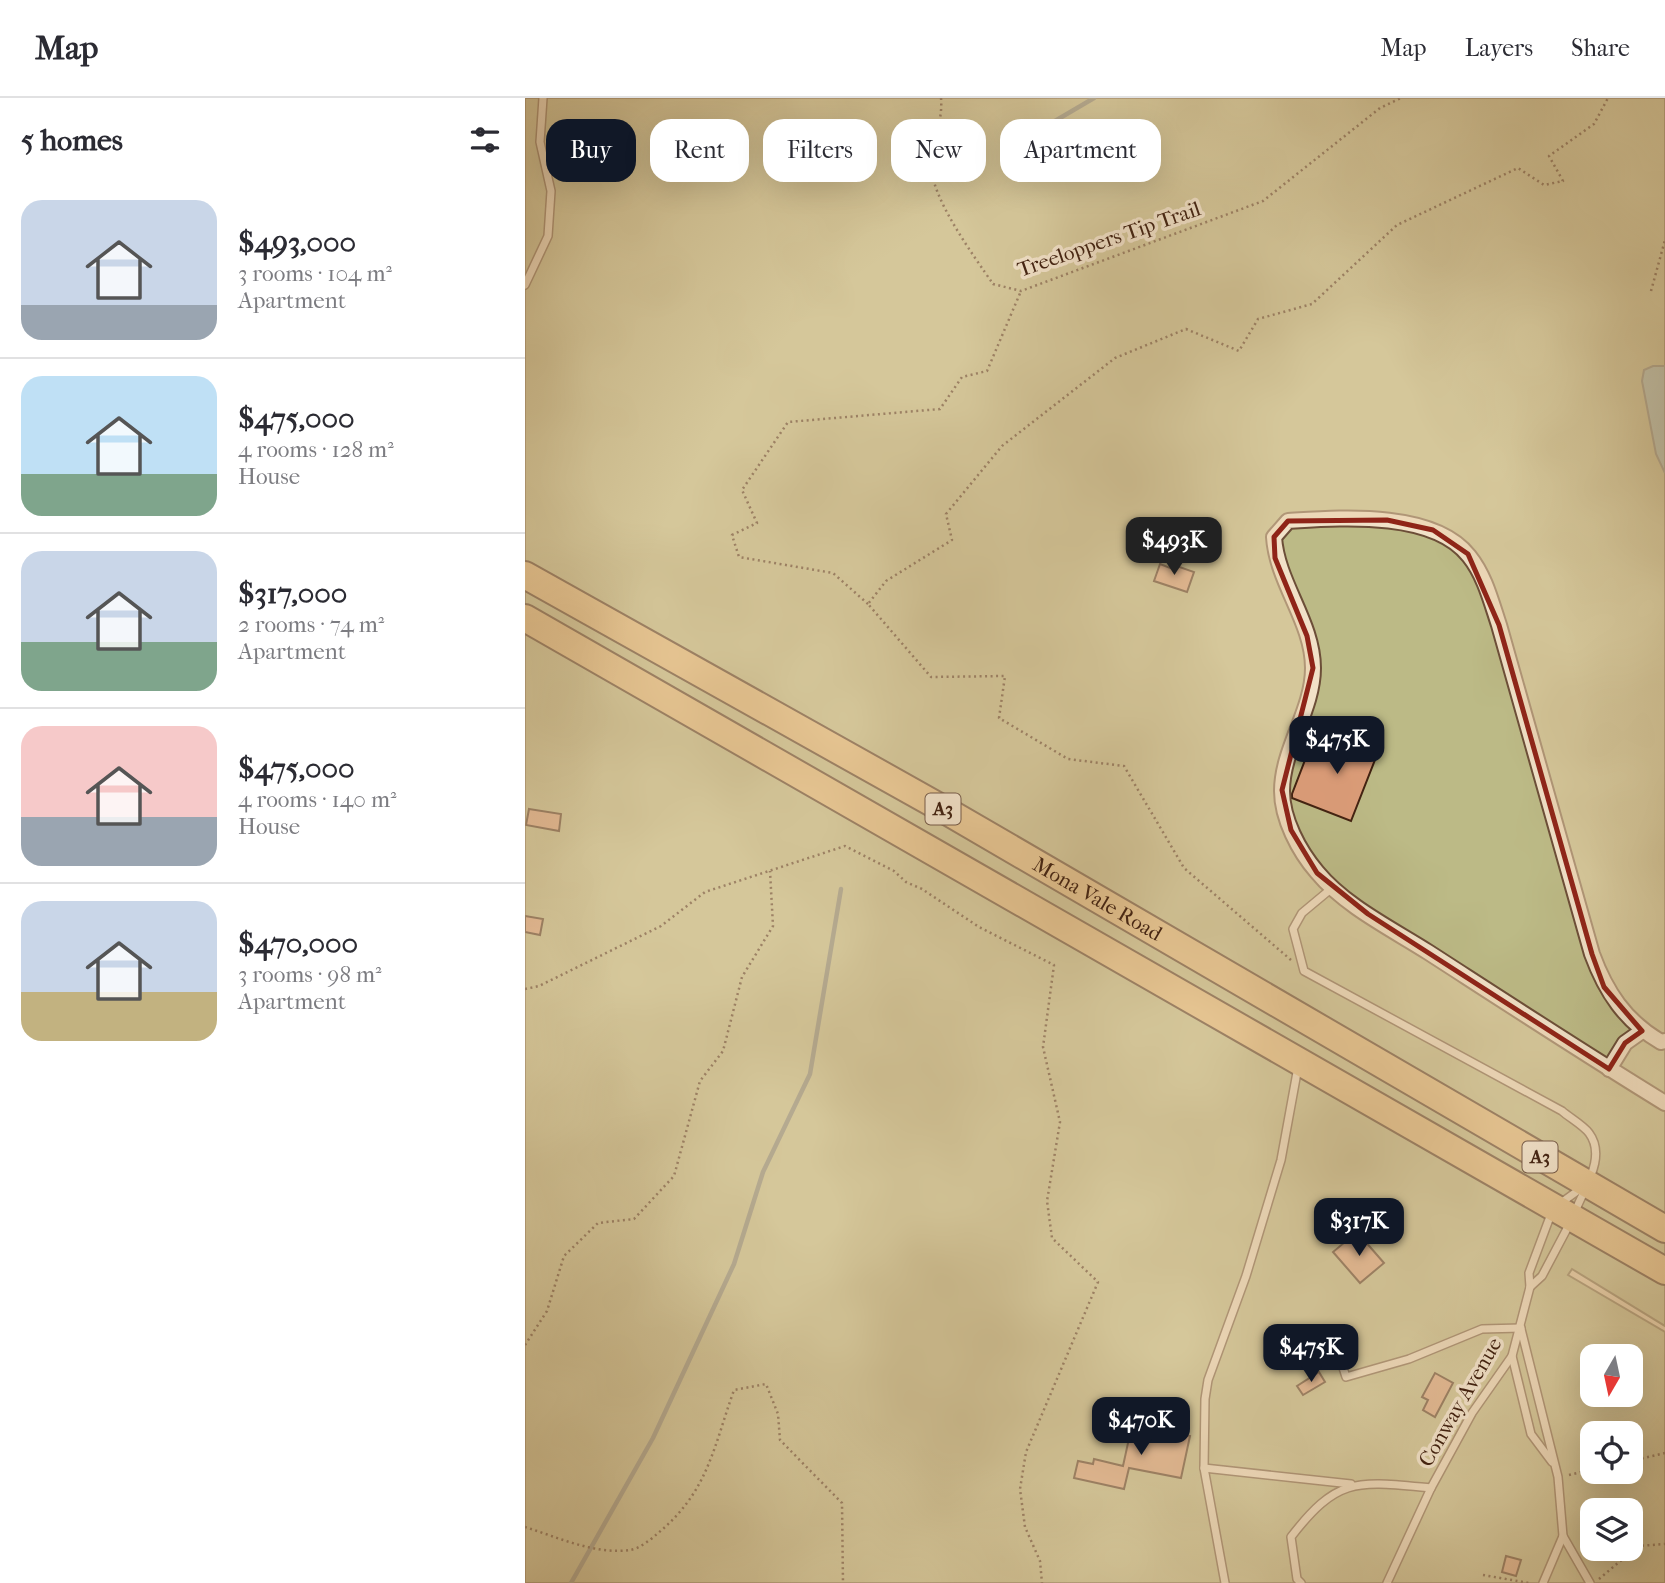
<!DOCTYPE html>
<meta charset="utf-8">
<style>
:root{--surface:#fff;--page:#f7f7f7;--text:#2b2b33;--muted:#7c7c81;--line:#e1e1e2;--accent:#111827}
body{margin:0;font-family:"IM FELL French Canon",serif;background:var(--page);color:var(--text);height:100vh;display:flex;flex-direction:column;font-size:26px;white-space:nowrap}
*{box-sizing:border-box;margin:0}
p{font-size:23px;color:var(--muted)}
.icon{flex:none;width:38px;height:38px;fill:none;stroke:currentColor;stroke-width:2;stroke-linecap:round;stroke-linejoin:round}
.map{position:relative;flex:1;overflow:hidden}
.drawer{display:flex;flex-direction:column;background:var(--surface);width:525px}
.drawer>*{flex:none}
.guide{position:absolute;left:21px;top:21px;width:665px;height:63px;display:flex;gap:14px}
.needle{width:46px;rotate:189deg}
.tools{position:absolute;left:1055px;top:1246px;display:grid;gap:14px}
.tools a{display:grid;place-items:center;width:63px;height:63px;border-radius:14px;background:var(--surface);box-shadow:0 7px 28px #0002;font-size:35px}
.price{position:absolute;translate:-50% -60px;padding:0 16px;border-radius:14px;background:var(--accent);color:#fff;font-size:23px;line-height:46px;filter:drop-shadow(0 2px 4px #0008)}
.price::after{content:'';position:absolute;left:50%;top:42px;width:21px;height:16px;margin-left:-10px;background:inherit;clip-path:polygon(0 0,100% 0,50% 100%)}
.price.current{background:#222;color:#fff}
ul{padding:0;list-style:none}
li{display:flex;align-items:center;gap:21px;height:175px;padding:0 21px}
li+li{border-top:2px solid var(--line)}
li span{display:grid;place-items:center;flex:none;width:196px;height:140px;border-radius:21px;color:#555}
li>.icon{margin-inline-start:auto}
span .icon{width:84px;height:84px;fill:#fffc;stroke-width:1}
li b{font-size:30px}
h2{display:flex;justify-content:space-between;align-items:center;height:84px;padding:0 21px;font-size:30px}
.pill{padding:0 24px;border-radius:21px;background:var(--surface);box-shadow:0 7px 28px #0002;font-size:24px;line-height:63px}
.pill.current{background:var(--accent);color:#fff}
header{display:flex;align-items:center;gap:42px;box-sizing:border-box;height:98px;padding:0 35px;background:var(--surface);border-bottom:2px solid var(--line)}
header strong{font-size:33px}
nav{display:flex;gap:38px;margin-inline-start:auto;font-size:24px}
main{display:flex;flex:1;min-height:0}
.map>svg:first-child{display:block}
.green{fill:#bcba86;stroke:#7f6e4c;stroke-width:2;fill-rule:evenodd}
.water{fill:#99b5b0;stroke:#767a70;stroke-width:2}
.lines{fill:none;stroke-linecap:round;stroke-linejoin:round}
.stream{stroke:#767a70;stroke-width:4.5}
.building{fill:#dc9d79;stroke:#422211;stroke-width:2}
.lane-casing{stroke:#6c4e38;stroke-width:10}
.street-casing{stroke:#6c4e38;stroke-width:18}
.highway-casing{stroke:#422211;stroke-width:30}
.path{stroke:#422211;stroke-width:2.5;stroke-dasharray:2 3.5;stroke-linecap:butt}
.lane{stroke:#f1e1c8;stroke-width:7}
.street{stroke:#f1e1c8;stroke-width:14}
.highway{stroke:#e5b876;stroke-width:26}
.marked{fill:none;stroke:#8f2418;stroke-width:5;stroke-linejoin:round}
.labels{text-anchor:middle;dominant-baseline:central;stroke-width:7;stroke-linejoin:round;paint-order:stroke}
.shield{fill:#f1e1c8;stroke:#765b48;stroke-width:2}
.shield-label{font-size:19px;font-weight:bold;fill:#422211}
.street-label{font-size:21px;fill:#422211;stroke:#f1e1c8}
</style>
<header>
<strong>Map</strong>
<nav><a>Map</a><a>Layers</a><a>Share</a></nav>
</header>
<main>
<section class="drawer">
<h2>5 homes<svg class="icon" aria-label="filters" viewBox="0 0 24 24"><path d="M4 7h16M4 17h16"/><circle cx="9" cy="7" r="2"/><circle cx="15" cy="17" r="2"/></svg></h2>
<ul>
<li><span style="background:linear-gradient(#c9d6e8 75%,#9aa5b1 0)"><svg class="icon" aria-label="home" viewBox="0 0 24 24"><path d="M3 11l9-7 9 7M6 9v11h12V9"/></svg></span><div><b>$493,000</b><p>3 rooms · 104 m²</p><p>Apartment</p></div></li>
<li><span style="background:linear-gradient(#bfe0f5 70%,#7fa58c 0)"><svg class="icon" aria-label="home" viewBox="0 0 24 24"><path d="M3 11l9-7 9 7M6 9v11h12V9"/></svg></span><div><b>$475,000</b><p>4 rooms · 128 m²</p><p>House</p></div></li>
<li><span style="background:linear-gradient(#c9d6e8 65%,#7fa58c 0)"><svg class="icon" aria-label="home" viewBox="0 0 24 24"><path d="M3 11l9-7 9 7M6 9v11h12V9"/></svg></span><div><b>$317,000</b><p>2 rooms · 74 m²</p><p>Apartment</p></div></li>
<li><span style="background:linear-gradient(#f6c9c9 65%,#9aa5b1 0)"><svg class="icon" aria-label="home" viewBox="0 0 24 24"><path d="M3 11l9-7 9 7M6 9v11h12V9"/></svg></span><div><b>$475,000</b><p>4 rooms · 140 m²</p><p>House</p></div></li>
<li><span style="background:linear-gradient(#c9d6e8 65%,#c2b280 0)"><svg class="icon" aria-label="home" viewBox="0 0 24 24"><path d="M3 11l9-7 9 7M6 9v11h12V9"/></svg></span><div><b>$470,000</b><p>3 rooms · 98 m²</p><p>Apartment</p></div></li>
</ul>
</section>
<div class="map">
<svg width="1140" height="1485" viewBox="0 0 1140 1485">
<rect width="100%" height="100%" fill="#ead1ab"/>
<filter id="stains"><feTurbulence type="fractalNoise" baseFrequency=".00286" numOctaves="4"/><feColorMatrix values="0 0 0 0 .2 0 0 0 0 .09 0 0 0 0 .02 0 0 0 .5 -.17"/></filter>
<radialGradient id="worn" r=".72"><stop offset=".6" stop-color="#630" stop-opacity="0"/><stop offset="1" stop-color="#630" stop-opacity=".3"/></radialGradient>
<!-- green -->
<path class="green" d="M 0,0 L 1140,0 L 1140,1228 L 1047,1171 L 1043,1177 L 1140,1234 L 1140,1485 L 0,1485 ZM 1068,1258 L 1106,1258 L 1106,1297 L 1068,1297 ZM 1068,1335 L 1106,1335 L 1106,1374 L 1068,1374 ZM 1068,1412 L 1106,1412 L 1106,1451 L 1068,1451 Z"/>
<!-- water -->
<path class="water" d="M 1128,268 L 1140,268 L 1140,375 L 1131,356 L 1117,283 L 1119,272 Z"/>
<g class="lines">
<!-- stream -->
<g class="stream">
<path d="M 518,30 L 569,0"/>
<path d="M 46,1485 L 128,1340 L 209,1166 L 238,1074 L 285,976 L 316,791"/>
</g>
</g>
<!-- building -->
<g class="building">
<path d="M 635,466 L 645,470 L 646,466 L 669,474 L 662,494 L 629,483 Z"/>
<path d="M 827,632 L 857,644 L 826,723 L 767,700 L 767,696 L 785,649 L 802,656 L 807,645 L 820,650 Z"/>
<path d="M 4,711 L 36,716 L 34,733 L 1,727 Z"/>
<path d="M 0,818 L 18,821 L 15,837 L 0,834 Z"/>
<path d="M 832,1134 L 859,1165 L 835,1185 L 808,1154 Z"/>
<path d="M 794,1274 L 800,1284 L 778,1297 L 772,1288 Z"/>
<path d="M 910,1275 L 928,1285 L 910,1319 L 898,1312 L 903,1302 L 897,1299 Z"/>
<path d="M 608,1322 L 624,1326 L 624,1329 L 665,1338 L 656,1380 L 604,1370 L 599,1391 L 549,1380 L 553,1363 L 568,1366 L 569,1361 L 598,1368 Z"/>
<path d="M 981,1458 L 996,1462 L 991,1478 L 977,1474 Z"/>
</g>
<g class="lines">
<!-- lane casing -->
<g class="lane-casing">
<g id="lane">
<path d="M 0,187 L 23,138 L 26,93 L 15,44 L 18,0"/>
<path d="M 807,790 L 777,815 L 768,831 L 779,873 L 1037,1013 C 1045,1020 1058,1027 1064,1035 C 1082,1059 1059,1090 1050,1114"/>
<path d="M 1033,1107 L 1058,1089"/>
<path d="M 1005,1189 L 1017,1178 L 1045,1125"/>
<path d="M 996,1231 L 1033,1379 L 1038,1438 L 1065,1485"/>
<path d="M 814,1257 L 821,1279 L 884,1261 L 957,1231 L 996,1230"/>
<path d="M 987,1258 L 1006,1336 L 1027,1364"/>
<path d="M 679,1370 L 826,1386"/>
<path d="M 700,1485 L 679,1370 L 680,1301 L 683,1282 L 721,1178 L 756,1062 L 773,969"/>
<path d="M 776,1485 L 772,1481 L 766,1439 C 813,1378 832,1383 906,1390"/>
<path d="M 862,1485 L 906,1390 L 947,1315 L 987,1258 L 1005,1189 L 1004,1175 L 1026,1116"/>
<path d="M 1018,1485 L 1038,1438"/>
</g>
</g>
<!-- street casing -->
<g class="street-casing">
<g id="street">
<path d="M 1140,943 L 1136,944 C 1100,923 1081,894 1067,856 L 974,527 C 966,503 960,478 944,458 C 908,412 814,420 763,423 L 749,439 C 752,485 788,524 788,570 C 788,612 757,651 757,693 C 757,721 774,753 792,774 C 820,808 867,831 903,854 C 982,905 1060,956 1140,1005"/>
<path d="M 1084,971 L 1100,945 L 1117,933"/>
</g>
</g>
<!-- highway casing -->
<g class="highway-casing">
<g id="highway">
<path id="s1" d="M 0,477 L 418,711 L 1140,1131"/>
<path d="M 0,520 L 1140,1173"/>
</g>
</g>
<!-- path -->
<g class="path">
<path d="M 416,0 C 418,23 408,42 406,65 C 405,99 449,158 468,186 L 496,193 L 738,103 L 855,10 L 876,0"/>
<path d="M 1126,193 L 1140,142"/>
<path d="M 343,506 L 308,475 L 214,459 L 207,437 L 232,425 L 217,392 L 263,324 L 415,311 L 437,279 L 462,273 L 496,193"/>
<path d="M 766,862 L 659,770 L 599,668 L 543,661 L 474,620 L 480,578 L 406,579 L 343,506 L 361,483 L 427,442 L 421,416 L 477,348 L 590,260 L 661,231 L 714,253 L 733,221 L 787,206 L 872,127 L 993,70 L 1019,87 L 1038,83 L 1024,58 L 1069,26 L 1083,0"/>
<path d="M 0,891 L 14,888 L 136,828 L 180,794 L 320,748 L 369,773 L 381,784 L 397,791 L 454,829 L 529,867 L 518,949 L 535,1024 L 522,1103 L 527,1140 L 573,1184 L 501,1354 L 495,1391 L 500,1429 L 515,1463 L 517,1485"/>
<path d="M 0,1247 L 22,1213 L 39,1158 L 73,1125 L 109,1121 L 149,1078 L 175,983 L 198,953 L 217,879 L 248,828 L 245,773"/>
<path d="M 1106,1363 L 1140,1355"/>
<path d="M 1044,1377 L 1068,1371"/>
<path d="M 0,1429 C 32,1439 70,1457 105,1452 C 114,1451 125,1442 132,1436 C 183,1394 188,1351 209,1292 L 241,1286 L 253,1316 L 255,1342 L 317,1405 L 318,1485"/>
<path d="M 958,1477 L 1004,1485"/>
<path d="M 1074,1481 L 1113,1448 L 1140,1446"/>
</g>
<!-- lane -->
<use href="#lane" class="lane"/>
<!-- street -->
<use href="#street" class="street"/>
<!-- highway -->
<use href="#highway" class="highway"/>
</g>
<!-- marked area -->
<path d="M0 0H1140V1485H0ZM 862,422 L 908,432 L 943,456 L 974,527 L 1067,856 L 1079,889 L 1117,933 L 1100,945 L 1084,971 L 843,816 L 792,775 L 766,732 L 757,692 L 788,570 L 782,538 L 750,460 L 749,439 L 763,423 Z" fill="#ead1ab" fill-opacity=".55" fill-rule="evenodd"/>
<path class="marked" d="M 862,422 L 908,432 L 943,456 L 974,527 L 1067,856 L 1079,889 L 1117,933 L 1100,945 L 1084,971 L 843,816 L 792,775 L 766,732 L 757,692 L 788,570 L 782,538 L 750,460 L 749,439 L 763,423 Z"/>
<g class="labels">
<!-- shield labels -->
<g class="shield">
<rect x="400.5" y="695.5" width="35" height="31" rx="5"/>
<rect x="997.5" y="1043.5" width="35" height="31" rx="5"/>
</g>
<g class="shield-label">
<text x="418" y="711">A3</text>
<text x="1015" y="1059">A3</text>
</g>
<!-- street labels -->
<g class="street-label">
<text transform="translate(584 141) rotate(-19)">Treeloppers Tip Trail</text>
<text stroke="none"><textPath href="#s1" startOffset="658">Mona Vale Road</textPath></text>
<text transform="translate(935 1304) rotate(-60)">Conway Avenue</text>
</g>
</g>
<rect width="100%" height="100%" filter="url(#stains)"/>
<rect width="100%" height="100%" fill="url(#worn)"/>
</svg>
<div class="tools">
<a><svg class="needle" viewBox="-14 -14 28 28"><path d="M0-13l5 13h-10z" fill="#e53935"/><path d="M0 13l5-13h-10z" fill="#7c7c81"/></svg></a>
<a><svg class="icon" aria-label="locate" viewBox="0 0 24 24"><circle cx="12" cy="12" r="6"/><path d="M12 2v4M12 18v4M2 12h4M18 12h4"/></svg></a>
<a><svg class="icon" aria-label="layers" viewBox="0 0 24 24"><path d="M12 4l9 5-9 5-9-5zM3 14l9 5 9-5"/></svg></a>
</div>
<b class="price current" style="left:649px;top:479px">$493K</b>
<b class="price" style="left:812px;top:678px">$475K</b>
<b class="price" style="left:834px;top:1160px">$317K</b>
<b class="price" style="left:786px;top:1286px">$475K</b>
<b class="price" style="left:616px;top:1359px">$470K</b>
<div class="guide">
<a class="pill current">Buy</a>
<a class="pill">Rent</a>
<a class="pill">Filters</a>
<a class="pill">New</a>
<a class="pill">Apartment</a>
</div>
</div>
</main>
